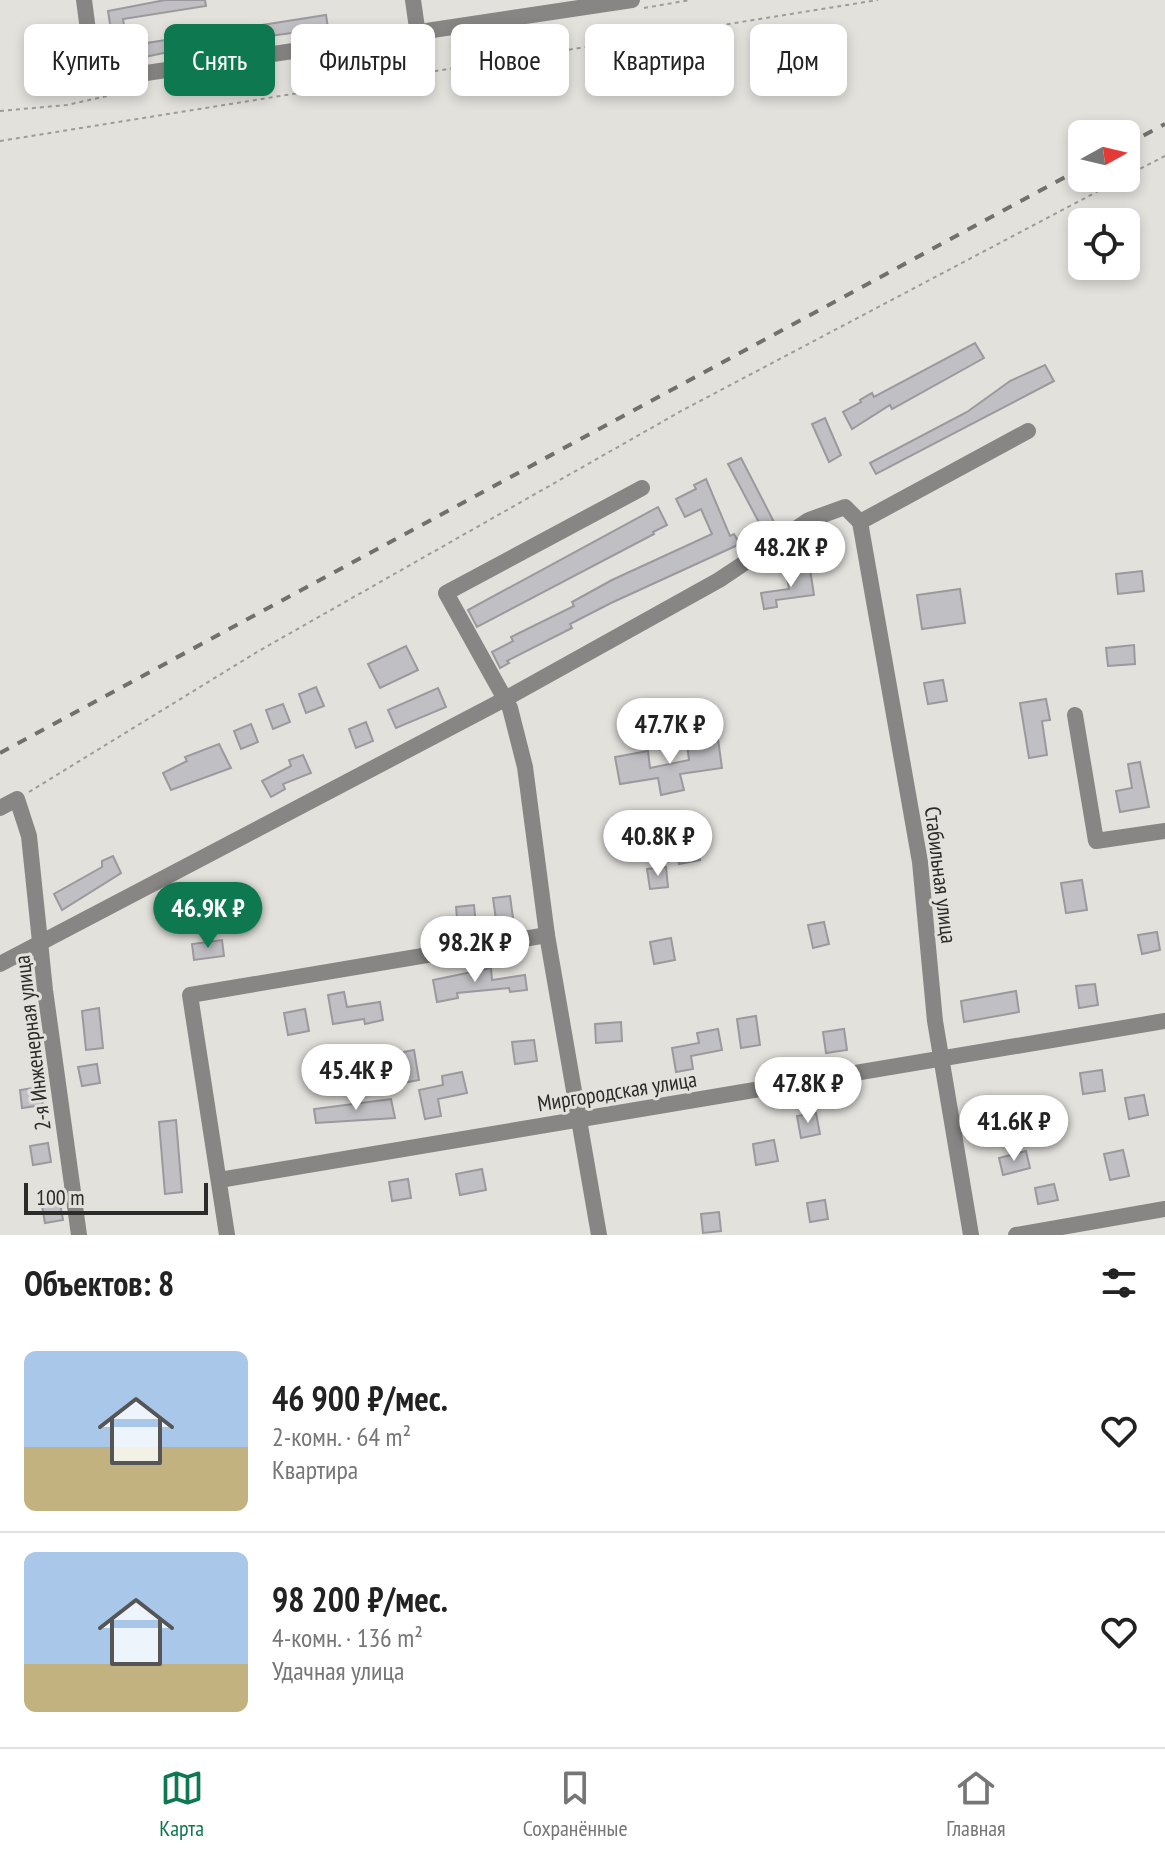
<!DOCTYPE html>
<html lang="ru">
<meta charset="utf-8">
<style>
:root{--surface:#fff;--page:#f2f2f2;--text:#222;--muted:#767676;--line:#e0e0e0;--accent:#0e7851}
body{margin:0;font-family:"PT Sans Narrow",sans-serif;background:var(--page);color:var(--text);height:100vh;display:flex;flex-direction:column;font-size:30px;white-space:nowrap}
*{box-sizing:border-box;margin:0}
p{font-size:26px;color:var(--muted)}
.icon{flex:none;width:44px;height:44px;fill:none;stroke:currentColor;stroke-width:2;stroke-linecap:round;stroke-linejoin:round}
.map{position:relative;height:1235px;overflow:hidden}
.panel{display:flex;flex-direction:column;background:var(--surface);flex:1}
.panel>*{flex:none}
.hud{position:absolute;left:24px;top:24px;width:1118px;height:72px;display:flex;gap:16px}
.needle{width:52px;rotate:82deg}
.buttons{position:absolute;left:1068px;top:120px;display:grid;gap:16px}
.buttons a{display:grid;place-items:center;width:72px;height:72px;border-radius:12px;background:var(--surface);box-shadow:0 4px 12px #0003;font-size:40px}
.scale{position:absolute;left:24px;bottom:20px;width:184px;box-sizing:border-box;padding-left:8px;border:4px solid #2b2b29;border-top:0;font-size:22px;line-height:28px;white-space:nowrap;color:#2b2b29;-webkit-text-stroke:6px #e3e1dc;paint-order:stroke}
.price{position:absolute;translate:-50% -68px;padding:0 18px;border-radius:28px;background:#fff;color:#222;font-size:26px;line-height:52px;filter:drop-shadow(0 2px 4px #0008)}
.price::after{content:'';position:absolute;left:50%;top:48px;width:24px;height:18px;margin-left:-12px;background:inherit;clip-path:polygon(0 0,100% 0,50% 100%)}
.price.active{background:var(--accent);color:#fff}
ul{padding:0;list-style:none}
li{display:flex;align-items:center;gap:24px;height:200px;padding:0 24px}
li+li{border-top:2px solid var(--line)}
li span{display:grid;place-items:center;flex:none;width:224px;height:160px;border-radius:12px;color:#555}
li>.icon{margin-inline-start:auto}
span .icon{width:96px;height:96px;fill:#fffc;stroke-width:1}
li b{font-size:34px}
h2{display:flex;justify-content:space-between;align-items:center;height:96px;padding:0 24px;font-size:34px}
.pill{padding:0 28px;border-radius:12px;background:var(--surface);box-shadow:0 4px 12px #0003;font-size:28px;line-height:72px}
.pill.active{background:var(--accent);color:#fff}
.dock{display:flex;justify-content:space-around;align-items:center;height:112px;border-top:2px solid var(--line);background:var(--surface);font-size:22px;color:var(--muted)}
.dock a{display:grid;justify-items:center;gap:4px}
.dock .active{color:var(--accent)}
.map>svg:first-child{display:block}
.building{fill:#c0bfc3;stroke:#9b999e;stroke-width:2}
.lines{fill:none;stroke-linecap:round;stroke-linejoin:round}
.path{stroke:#9d9c98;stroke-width:2;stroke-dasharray:4 4;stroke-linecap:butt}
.minor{stroke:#888684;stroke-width:16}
.rail{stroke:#71706d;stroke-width:4;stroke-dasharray:10 10;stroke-linecap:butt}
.labels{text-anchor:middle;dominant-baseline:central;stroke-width:6;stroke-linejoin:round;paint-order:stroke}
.street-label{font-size:22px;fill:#2b2b29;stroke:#e3e1dc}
</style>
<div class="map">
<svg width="1165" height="1235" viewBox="0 0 1165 1235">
<rect width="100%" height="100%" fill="#e3e1dc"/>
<!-- building -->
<g class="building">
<path d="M 165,0 L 205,0 L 206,6 L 123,19 L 127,46 L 326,15 L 328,28 L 197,46 L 116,63 L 108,11 Z"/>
<path d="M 975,343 L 984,358 L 892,409 L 890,405 L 852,429 L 843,412 L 861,402 L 860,400 L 872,393 L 874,397 Z"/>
<path d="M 1045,365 L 1054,381 L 876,474 L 870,463 L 967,412 L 1010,381 Z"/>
<path d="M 825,418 L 841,455 L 829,462 L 812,424 Z"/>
<path d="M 741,458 L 775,524 L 763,530 L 728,464 Z"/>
<path d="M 706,479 L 730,536 L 734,534 L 740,544 L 611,603 L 570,624 L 572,628 L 507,661 L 509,663 L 500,668 L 492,652 L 513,641 L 511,637 L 574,606 L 572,602 L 612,580 L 712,534 L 701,509 L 685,517 L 676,499 L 696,489 L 694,485 Z"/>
<path d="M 658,507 L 667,525 L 653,532 L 654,534 L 477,627 L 468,610 Z"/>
<path d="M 810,569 L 814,595 L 776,600 L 777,607 L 764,609 L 761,593 L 789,589 L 786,572 Z"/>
<path d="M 1142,571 L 1144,591 L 1118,594 L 1116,574 Z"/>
<path d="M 960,589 L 965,623 L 922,629 L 917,595 Z"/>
<path d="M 1134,645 L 1135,664 L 1108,666 L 1106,648 Z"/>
<path d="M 406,646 L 418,670 L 380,688 L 368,664 Z"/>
<path d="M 943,680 L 947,701 L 928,704 L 924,683 Z"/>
<path d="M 316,687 L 324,706 L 306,713 L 299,694 Z"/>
<path d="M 438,688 L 446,707 L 396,728 L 388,710 Z"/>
<path d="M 1046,699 L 1050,720 L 1042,721 L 1047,755 L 1029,758 L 1020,703 Z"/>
<path d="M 283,704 L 290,722 L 273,729 L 266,710 Z"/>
<path d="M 366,722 L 373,741 L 356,748 L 349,729 Z"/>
<path d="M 251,724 L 258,742 L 241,749 L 234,731 Z"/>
<path d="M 718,739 L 722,768 L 680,774 L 684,790 L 661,795 L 658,778 L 620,784 L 615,757 L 648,751 L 650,768 L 689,760 L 687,744 Z"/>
<path d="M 219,744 L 231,768 L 171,790 L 163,773 L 187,761 L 185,757 Z"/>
<path d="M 303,755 L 311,773 L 283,784 L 285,789 L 271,797 L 262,781 L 291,766 L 289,760 Z"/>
<path d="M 1140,762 L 1149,807 L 1120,812 L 1116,791 L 1132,788 L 1128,764 Z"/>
<path d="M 696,838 L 700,860 L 679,864 L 675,842 Z"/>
<path d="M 113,856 L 121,873 L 62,910 L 54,894 L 102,867 L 102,861 Z"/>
<path d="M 666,867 L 668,887 L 650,889 L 647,869 Z"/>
<path d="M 1082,880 L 1087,910 L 1066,913 L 1061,883 Z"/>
<path d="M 510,896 L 513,918 L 496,920 L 493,898 Z"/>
<path d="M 474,905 L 476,926 L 458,928 L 456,907 Z"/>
<path d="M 824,922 L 829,944 L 813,948 L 808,925 Z"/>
<path d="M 1157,932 L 1160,950 L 1142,954 L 1138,935 Z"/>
<path d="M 671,938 L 675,960 L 654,964 L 650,942 Z"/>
<path d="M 222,940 L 224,956 L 194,960 L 192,944 Z"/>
<path d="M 491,968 L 492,980 L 525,975 L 527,990 L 510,992 L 509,988 L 457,993 L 458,998 L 437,1002 L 433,980 Z"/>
<path d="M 1095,984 L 1098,1005 L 1079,1008 L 1076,986 Z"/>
<path d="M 1016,991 L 1019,1012 L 964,1022 L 961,1001 Z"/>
<path d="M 344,992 L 347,1007 L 380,1002 L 383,1020 L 365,1024 L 364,1019 L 333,1024 L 328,995 Z"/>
<path d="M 99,1008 L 103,1048 L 86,1050 L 82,1011 Z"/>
<path d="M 305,1009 L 309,1031 L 288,1035 L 284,1013 Z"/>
<path d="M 756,1016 L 760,1045 L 741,1048 L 737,1019 Z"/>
<path d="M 621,1022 L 622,1041 L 596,1043 L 595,1024 Z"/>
<path d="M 718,1029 L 722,1050 L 691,1056 L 693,1069 L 676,1072 L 672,1048 L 699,1043 L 697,1033 Z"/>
<path d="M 844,1029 L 847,1050 L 826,1053 L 823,1032 Z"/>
<path d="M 534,1040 L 537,1061 L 515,1064 L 512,1042 Z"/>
<path d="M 414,1050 L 419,1080 L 403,1083 L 402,1075 L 364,1081 L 361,1064 L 399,1059 L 398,1053 Z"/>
<path d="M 97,1064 L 100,1083 L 82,1086 L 78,1067 Z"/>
<path d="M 1102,1070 L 1105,1091 L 1083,1094 L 1080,1073 Z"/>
<path d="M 462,1072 L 467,1093 L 438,1099 L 441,1116 L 425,1119 L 419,1090 L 443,1085 L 442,1076 Z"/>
<path d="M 40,1087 L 43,1105 L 22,1108 L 20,1090 Z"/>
<path d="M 1144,1095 L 1148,1115 L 1129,1119 L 1125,1098 Z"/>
<path d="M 391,1099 L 395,1118 L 316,1123 L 314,1109 Z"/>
<path d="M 816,1113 L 820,1134 L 801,1138 L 797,1116 Z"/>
<path d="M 176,1120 L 182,1192 L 165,1194 L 159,1122 Z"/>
<path d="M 774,1140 L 778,1161 L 756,1165 L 753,1144 Z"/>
<path d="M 48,1143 L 51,1162 L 33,1165 L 30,1146 Z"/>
<path d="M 1123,1150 L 1129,1176 L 1110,1180 L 1104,1154 Z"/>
<path d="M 1026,1151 L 1030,1168 L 1003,1175 L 999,1158 Z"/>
<path d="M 482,1169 L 486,1190 L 460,1195 L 456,1174 Z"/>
<path d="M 408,1179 L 411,1198 L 392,1201 L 389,1182 Z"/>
<path d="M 1054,1184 L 1058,1200 L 1038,1204 L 1035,1188 Z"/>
<path d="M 825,1200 L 828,1219 L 810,1222 L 807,1203 Z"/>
<path d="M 60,1203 L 63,1220 L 45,1223 L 42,1206 Z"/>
<path d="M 719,1212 L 721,1231 L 703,1233 L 701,1214 Z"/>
</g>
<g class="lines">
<!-- path -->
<g class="path">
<path d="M 644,8 L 690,0"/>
<path d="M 0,111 L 67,105 L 129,91"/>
<path d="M 0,141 L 878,0"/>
<path d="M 1126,176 L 1165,156"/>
<path d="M 29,792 L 257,652 L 683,410 L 1123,178"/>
</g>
<!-- minor -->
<g class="minor">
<path d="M 84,0 L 94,76 L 113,78 L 632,0"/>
<path d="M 413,0 L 418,35"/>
<path d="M 860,522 L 920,862 L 935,1021 L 971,1235"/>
<path d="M 860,522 L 1028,431"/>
<path d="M 1075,715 L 1096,841 L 1165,831"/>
<path d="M 0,808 L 17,799 L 29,836 L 45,990 L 79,1235"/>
<path d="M 0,964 L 505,699 L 719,580 L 809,520 L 845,507 L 860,522"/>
<path d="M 219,1180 L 1165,1021"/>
<path d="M 227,1235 L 190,995 L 547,935"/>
<path d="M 599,1235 L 547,935 L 525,767 L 510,708 L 446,593 L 642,488"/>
<path d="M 1016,1235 L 1165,1209"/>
</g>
<!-- rail -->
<g class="rail">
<path d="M 1126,145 L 1165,124"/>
<path d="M 0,753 L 1082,168"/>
</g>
</g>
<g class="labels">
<!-- street labels -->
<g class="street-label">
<text transform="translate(941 875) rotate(83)">Стабильная улица</text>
<text transform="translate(32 1043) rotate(-97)">2-я Инженерная улица</text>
<text transform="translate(617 1091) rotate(-9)">Миргородская улица</text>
</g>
</g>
</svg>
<div class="buttons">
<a><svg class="needle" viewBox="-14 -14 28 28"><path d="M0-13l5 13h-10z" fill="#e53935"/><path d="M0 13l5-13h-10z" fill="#767676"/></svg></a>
<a><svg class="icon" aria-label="locate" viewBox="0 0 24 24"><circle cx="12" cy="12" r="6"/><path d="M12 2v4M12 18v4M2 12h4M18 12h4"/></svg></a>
</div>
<div class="scale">100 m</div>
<b class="price" style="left:791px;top:589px">48.2K ₽</b>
<b class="price" style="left:670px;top:766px">47.7K ₽</b>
<b class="price" style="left:658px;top:878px">40.8K ₽</b>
<b class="price active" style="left:208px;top:950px">46.9K ₽</b>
<b class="price" style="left:475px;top:984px">98.2K ₽</b>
<b class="price" style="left:356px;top:1112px">45.4K ₽</b>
<b class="price" style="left:808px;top:1125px">47.8K ₽</b>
<b class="price" style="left:1014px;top:1163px">41.6K ₽</b>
<div class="hud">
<a class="pill">Купить</a>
<a class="pill active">Снять</a>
<a class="pill">Фильтры</a>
<a class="pill">Новое</a>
<a class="pill">Квартира</a>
<a class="pill">Дом</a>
</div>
</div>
<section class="panel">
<h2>Объектов: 8<svg class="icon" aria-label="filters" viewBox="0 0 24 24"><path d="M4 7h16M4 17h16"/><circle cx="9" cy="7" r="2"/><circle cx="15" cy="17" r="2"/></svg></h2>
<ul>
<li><span style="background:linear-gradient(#a9c7e8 60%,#c2b280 0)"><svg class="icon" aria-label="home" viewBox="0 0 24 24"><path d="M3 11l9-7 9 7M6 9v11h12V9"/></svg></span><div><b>46 900 ₽/мес.</b><p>2-комн. · 64 m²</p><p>Квартира</p></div><svg class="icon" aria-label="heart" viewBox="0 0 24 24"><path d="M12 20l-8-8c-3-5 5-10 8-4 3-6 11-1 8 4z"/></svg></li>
<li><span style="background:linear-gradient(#a9c7e8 70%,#c2b280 0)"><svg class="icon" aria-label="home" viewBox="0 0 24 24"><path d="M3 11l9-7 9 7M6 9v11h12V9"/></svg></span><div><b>98 200 ₽/мес.</b><p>4-комн. · 136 m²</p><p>Удачная улица</p></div><svg class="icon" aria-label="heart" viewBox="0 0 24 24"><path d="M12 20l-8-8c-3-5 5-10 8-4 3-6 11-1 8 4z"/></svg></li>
</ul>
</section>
<nav class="dock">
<a class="active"><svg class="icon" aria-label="map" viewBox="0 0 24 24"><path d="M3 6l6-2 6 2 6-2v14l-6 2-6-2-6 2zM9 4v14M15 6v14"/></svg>Карта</a>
<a><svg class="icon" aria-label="saved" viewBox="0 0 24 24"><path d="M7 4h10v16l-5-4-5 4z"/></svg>Сохранённые</a>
<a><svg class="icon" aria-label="home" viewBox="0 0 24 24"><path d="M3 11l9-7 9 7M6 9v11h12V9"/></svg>Главная</a>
</nav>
